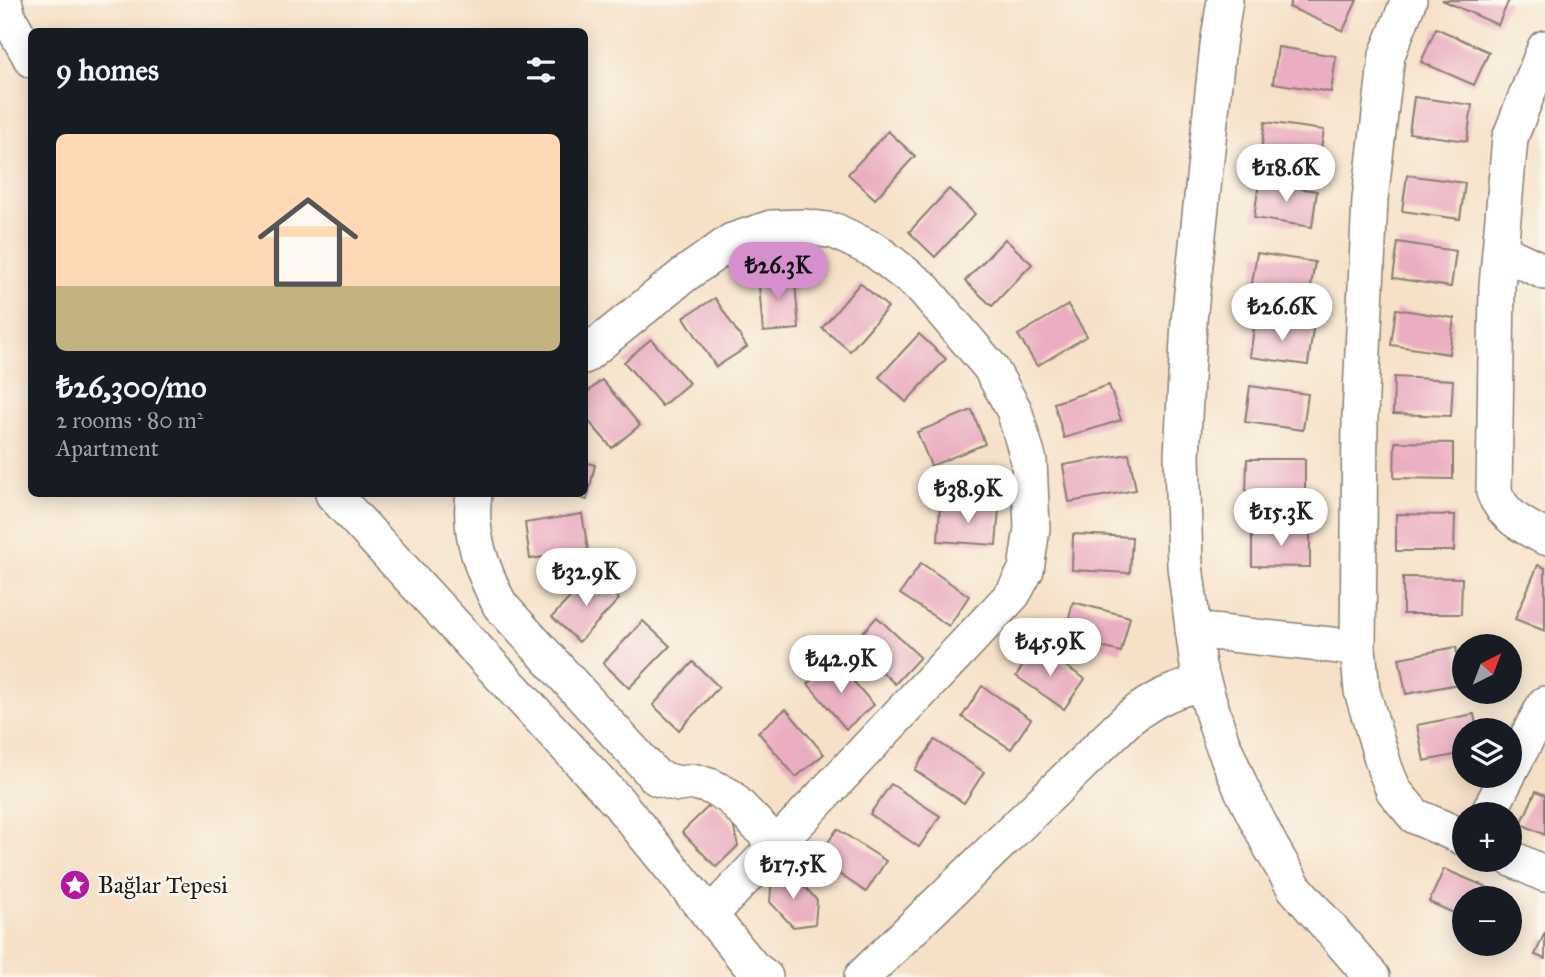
<!DOCTYPE html>
<meta charset="utf-8">
<style>
:root{--surface:#171b24;--page:#20242c;--text:#f1f3f6;--muted:#9ea1a6;--line:#363941;--accent:#d690ce}
body{margin:0;font-family:"IM FELL Great Primer",serif;background:var(--page);color:var(--text);height:100vh;display:flex;flex-direction:column;font-size:26px;white-space:nowrap}
*{box-sizing:border-box;margin:0}
p{font-size:23px;color:var(--muted)}
.icon{flex:none;width:38px;height:38px;fill:none;stroke:currentColor;stroke-width:2;stroke-linecap:round;stroke-linejoin:round}
.map{position:relative;flex:1;overflow:hidden}
.side{position:absolute;left:28px;top:28px;width:560px;height:469px;display:flex;flex-direction:column;background:var(--surface);border-radius:10px;box-shadow:0 4px 18px #0003}
.side>*{flex:none}
.needle{width:46px;rotate:42deg}
.fabs{position:absolute;left:1452px;top:634px;display:grid;gap:14px}
.fabs a{display:grid;place-items:center;width:70px;height:70px;border-radius:50%;background:var(--surface);box-shadow:0 4px 18px #0003;font-size:35px}
.price{position:absolute;translate:-50% -60px;padding:0 16px;border-radius:24px;background:#fff;color:#222;font-size:23px;line-height:46px;filter:drop-shadow(0 2px 4px #0008)}
.price::after{content:'';position:absolute;left:50%;top:42px;width:21px;height:16px;margin-left:-10px;background:inherit;clip-path:polygon(0 0,100% 0,50% 100%)}
.price.selected{background:var(--accent);color:#111}
ul{padding:0;list-style:none}
li{display:grid;align-content:center;gap:14px;height:371px;padding:0 28px}
li+li{border-top:2px solid var(--line)}
li span{display:grid;place-items:center;height:217px;border-radius:10px;color:#555}
li>.icon{margin-inline-start:auto}
span .icon{width:126px;height:126px;fill:#fffc;stroke-width:1}
li b{font-size:30px}
h2{display:flex;justify-content:space-between;align-items:center;height:84px;padding:0 28px;font-size:30px}
.map>svg:first-child{display:block}
.building{fill:#ebadc1}
.lines{fill:none;stroke-linecap:round;stroke-linejoin:round}
.minor-casing{stroke:#897e72;stroke-width:38}
.minor{stroke:#fff;stroke-width:35}
.labels{text-anchor:middle;dominant-baseline:central;stroke-width:5;stroke-linejoin:round;paint-order:stroke}
.poi-label{font-size:24px;fill:#1c1c1c;stroke:#fbf7ec;text-anchor:start}
</style>
<div class="map">
<svg width="1545" height="977" viewBox="0 0 1545 977">
<rect width="100%" height="100%" fill="#fbf7ec"/>
<filter id="ink" filterUnits="userSpaceOnUse"><feTurbulence type="fractalNoise" baseFrequency=".0143" numOctaves="2"/><feDisplacementMap in="SourceGraphic" scale="14" xChannelSelector="R" yChannelSelector="G"/><feConvolveMatrix kernelMatrix="1 2 1 2 8 2 1 2 1" color-interpolation-filters="sRGB"/></filter>
<filter id="wash" filterUnits="userSpaceOnUse"><feTurbulence type="fractalNoise" baseFrequency=".00686" numOctaves="4" result="noise"/><feDisplacementMap in="SourceGraphic" scale="28" xChannelSelector="R" yChannelSelector="G"/><feGaussianBlur stdDeviation="1.57" result="paint"/><feColorMatrix in="noise" values="0 0 0 0 0 0 0 0 0 0 0 0 0 0 0 0 0 1.4 0 .05"/><feComposite in="paint" operator="in"/></filter>
<g filter="url(#wash)">
<rect width="100%" height="100%" fill="#f6e1c8"/>
<g id="blocks">
<!-- building -->
<g class="building">
<path d="M 1292,0 L 1357,0 L 1343,31 L 1289,7 Z"/>
<path d="M 1442,0 L 1509,0 L 1498,25 Z"/>
<path d="M 1436,28 L 1489,52 L 1474,85 L 1421,62 Z"/>
<path d="M 1278,47 L 1336,56 L 1331,92 L 1273,83 Z"/>
<path d="M 1414,97 L 1472,105 L 1467,141 L 1409,133 Z"/>
<path d="M 1265,122 L 1324,130 L 1318,167 L 1260,158 Z"/>
<path d="M 888,131 L 915,156 L 875,199 L 848,174 Z"/>
<path d="M 1407,175 L 1465,183 L 1460,219 L 1402,211 Z"/>
<path d="M 1259,182 L 1317,191 L 1312,227 L 1254,218 Z"/>
<path d="M 949,189 L 975,214 L 935,257 L 909,232 Z"/>
<path d="M 1005,239 L 1032,264 L 992,306 L 965,281 Z"/>
<path d="M 1398,242 L 1456,251 L 1451,287 L 1393,278 Z"/>
<path d="M 1257,253 L 1315,262 L 1309,298 L 1251,289 Z"/>
<path d="M 794,271 L 799,329 L 763,332 L 758,274 Z"/>
<path d="M 860,283 L 888,307 L 850,351 L 822,328 Z"/>
<path d="M 715,298 L 747,347 L 716,367 L 684,317 Z"/>
<path d="M 1068,305 L 1087,336 L 1037,366 L 1018,335 Z"/>
<path d="M 1396,309 L 1454,318 L 1449,354 L 1391,345 Z"/>
<path d="M 1255,321 L 1313,329 L 1308,365 L 1250,357 Z"/>
<path d="M 919,334 L 946,359 L 906,402 L 879,377 Z"/>
<path d="M 651,339 L 689,383 L 662,406 L 624,362 Z"/>
<path d="M 1394,377 L 1453,380 L 1451,416 L 1393,414 Z"/>
<path d="M 602,380 L 640,425 L 612,448 L 584,416 L 584,395 Z"/>
<path d="M 1109,385 L 1121,420 L 1064,438 L 1054,403 Z"/>
<path d="M 1250,386 L 1308,394 L 1303,430 L 1245,422 Z"/>
<path d="M 972,410 L 985,444 L 931,466 L 917,432 Z"/>
<path d="M 1395,442 L 1453,443 L 1453,479 L 1394,478 Z"/>
<path d="M 1129,454 L 1136,490 L 1069,502 L 1063,465 Z"/>
<path d="M 1247,459 L 1305,459 L 1305,496 L 1246,495 Z"/>
<path d="M 584,462 L 595,465 L 587,500 L 565,494 L 584,494 Z"/>
<path d="M 940,505 L 999,508 L 996,545 L 938,541 Z"/>
<path d="M 582,514 L 588,550 L 530,559 L 525,523 Z"/>
<path d="M 1396,514 L 1455,515 L 1454,551 L 1396,551 Z"/>
<path d="M 1252,529 L 1310,530 L 1310,567 L 1252,566 Z"/>
<path d="M 1073,534 L 1132,537 L 1130,573 L 1072,570 Z"/>
<path d="M 921,563 L 969,596 L 949,626 L 900,594 Z"/>
<path d="M 1538,565 L 1545,568 L 1545,631 L 1515,619 Z"/>
<path d="M 592,574 L 619,599 L 579,642 L 552,617 Z"/>
<path d="M 1403,577 L 1462,578 L 1461,614 L 1403,614 Z"/>
<path d="M 1073,602 L 1130,617 L 1121,652 L 1064,638 Z"/>
<path d="M 877,617 L 920,657 L 895,684 L 852,644 Z"/>
<path d="M 643,621 L 670,646 L 629,688 L 603,663 Z"/>
<path d="M 1036,646 L 1085,679 L 1064,709 L 1016,676 Z"/>
<path d="M 1456,647 L 1463,683 L 1406,694 L 1399,658 Z"/>
<path d="M 836,661 L 874,705 L 846,729 L 808,684 Z"/>
<path d="M 693,662 L 719,687 L 679,730 L 653,705 Z"/>
<path d="M 982,686 L 1031,719 L 1011,749 L 962,717 Z"/>
<path d="M 786,709 L 824,754 L 796,777 L 758,732 Z"/>
<path d="M 1474,714 L 1477,730 L 1465,730 L 1465,753 L 1424,761 L 1417,725 Z"/>
<path d="M 935,740 L 984,772 L 964,803 L 915,770 Z"/>
<path d="M 891,784 L 940,816 L 919,847 L 870,814 Z"/>
<path d="M 1536,791 L 1545,795 L 1545,835 L 1521,824 Z"/>
<path d="M 712,803 L 733,824 L 738,846 L 716,867 L 682,832 Z"/>
<path d="M 837,829 L 886,861 L 866,892 L 817,859 Z"/>
<path d="M 1444,869 L 1498,892 L 1495,898 L 1465,898 L 1465,918 L 1429,902 Z"/>
<path d="M 792,873 L 817,900 L 815,924 L 793,927 L 770,902 L 772,877 Z"/>
<path d="M 1545,932 L 1545,959 L 1535,955 Z"/>
</g>
</g>
</g>
<g filter="url(#ink)">
<use href="#blocks" fill-opacity="0" stroke="#897e72" stroke-width="2"/>
<g class="lines">
<!-- minor casing -->
<g class="minor-casing">
<g id="minor">
<path d="M 4,0 L 8,17 L 32,60"/>
<path d="M 1225,0 L 1218,45 L 1189,321 L 1182,456 L 1185,566 L 1198,666 L 1221,740 L 1241,788 L 1271,847 L 1294,887 L 1372,977"/>
<path d="M 1409,0 L 1387,55 L 1370,199 L 1360,417 L 1358,648 L 1362,691 L 1385,769 L 1394,791 L 1415,816 L 1465,838"/>
<path d="M 1545,48 L 1510,138 L 1497,286 L 1494,492 C 1503,516 1523,526 1545,537"/>
<path d="M 1500,251 L 1545,272"/>
<path d="M 584,356 L 684,275 L 732,241 L 771,228 L 805,227 L 835,231 L 876,251 L 923,288 L 990,367 L 1014,410 L 1029,461 L 1032,528 L 1026,570 L 1013,594 L 710,915"/>
<path d="M 333,494 L 618,802 L 752,967 L 765,977"/>
<path d="M 474,494 C 468,533 482,570 500,605 L 657,778 L 679,784 L 696,782 L 712,787 L 729,796 L 777,845"/>
<path d="M 1193,630 L 1358,648"/>
<path d="M 1510,770 L 1545,704"/>
<path d="M 1488,814 L 1508,775"/>
<path d="M 1510,858 L 1545,874"/>
<path d="M 862,977 L 1129,718 C 1154,699 1172,690 1203,683"/>
</g>
</g>
<!-- minor -->
<use href="#minor" class="minor"/>
</g>
</g>
<!-- icons -->
<defs>
<g id="sight-disc" transform="scale(1.575)"><circle r="9.5" fill="#b5179e" stroke="#fbf7ec"/><path d="M0-6L1.8-2.2L6-1.7L2.9 1.2L3.7 5.4L0 3.3L-3.7 5.4L-2.9 1.2L-6-1.7L-1.8-2.2Z" fill="#fff"/></g>
</defs>
<g fill-rule="evenodd">
<use href="#sight-disc" x="75" y="885"/>
</g>
<g class="labels">
<!-- poi labels -->
<g class="poi-label">
<text x="98" y="885">Bağlar Tepesi</text>
</g>
</g>
</svg>
<div class="fabs">
<a><svg class="needle" viewBox="-14 -14 28 28"><path d="M0-13l5 13h-10z" fill="#e53935"/><path d="M0 13l5-13h-10z" fill="#9ea1a6"/></svg></a>
<a><svg class="icon" aria-label="layers" viewBox="0 0 24 24"><path d="M12 4l9 5-9 5-9-5zM3 14l9 5 9-5"/></svg></a>
<a>+</a>
<a>−</a>
</div>
<b class="price" style="left:1286px;top:204px">₺18.6K</b>
<b class="price selected" style="left:778px;top:302px">₺26.3K</b>
<b class="price" style="left:1282px;top:343px">₺26.6K</b>
<b class="price" style="left:968px;top:525px">₺38.9K</b>
<b class="price" style="left:1281px;top:548px">₺15.3K</b>
<b class="price" style="left:586px;top:608px">₺32.9K</b>
<b class="price" style="left:1050px;top:678px">₺45.9K</b>
<b class="price" style="left:841px;top:695px">₺42.9K</b>
<b class="price" style="left:793px;top:901px">₺17.5K</b>
<section class="side">
<h2>9 homes<svg class="icon" aria-label="filters" viewBox="0 0 24 24"><path d="M4 7h16M4 17h16"/><circle cx="9" cy="7" r="2"/><circle cx="15" cy="17" r="2"/></svg></h2>
<ul>
<li><span style="background:linear-gradient(#ffd9b3 70%,#c2b280 0)"><svg class="icon" aria-label="home" viewBox="0 0 24 24"><path d="M3 11l9-7 9 7M6 9v11h12V9"/></svg></span><div><b>₺26,300/mo</b><p>2 rooms · 80 m²</p><p>Apartment</p></div></li>
</ul>
</section>
</div>
